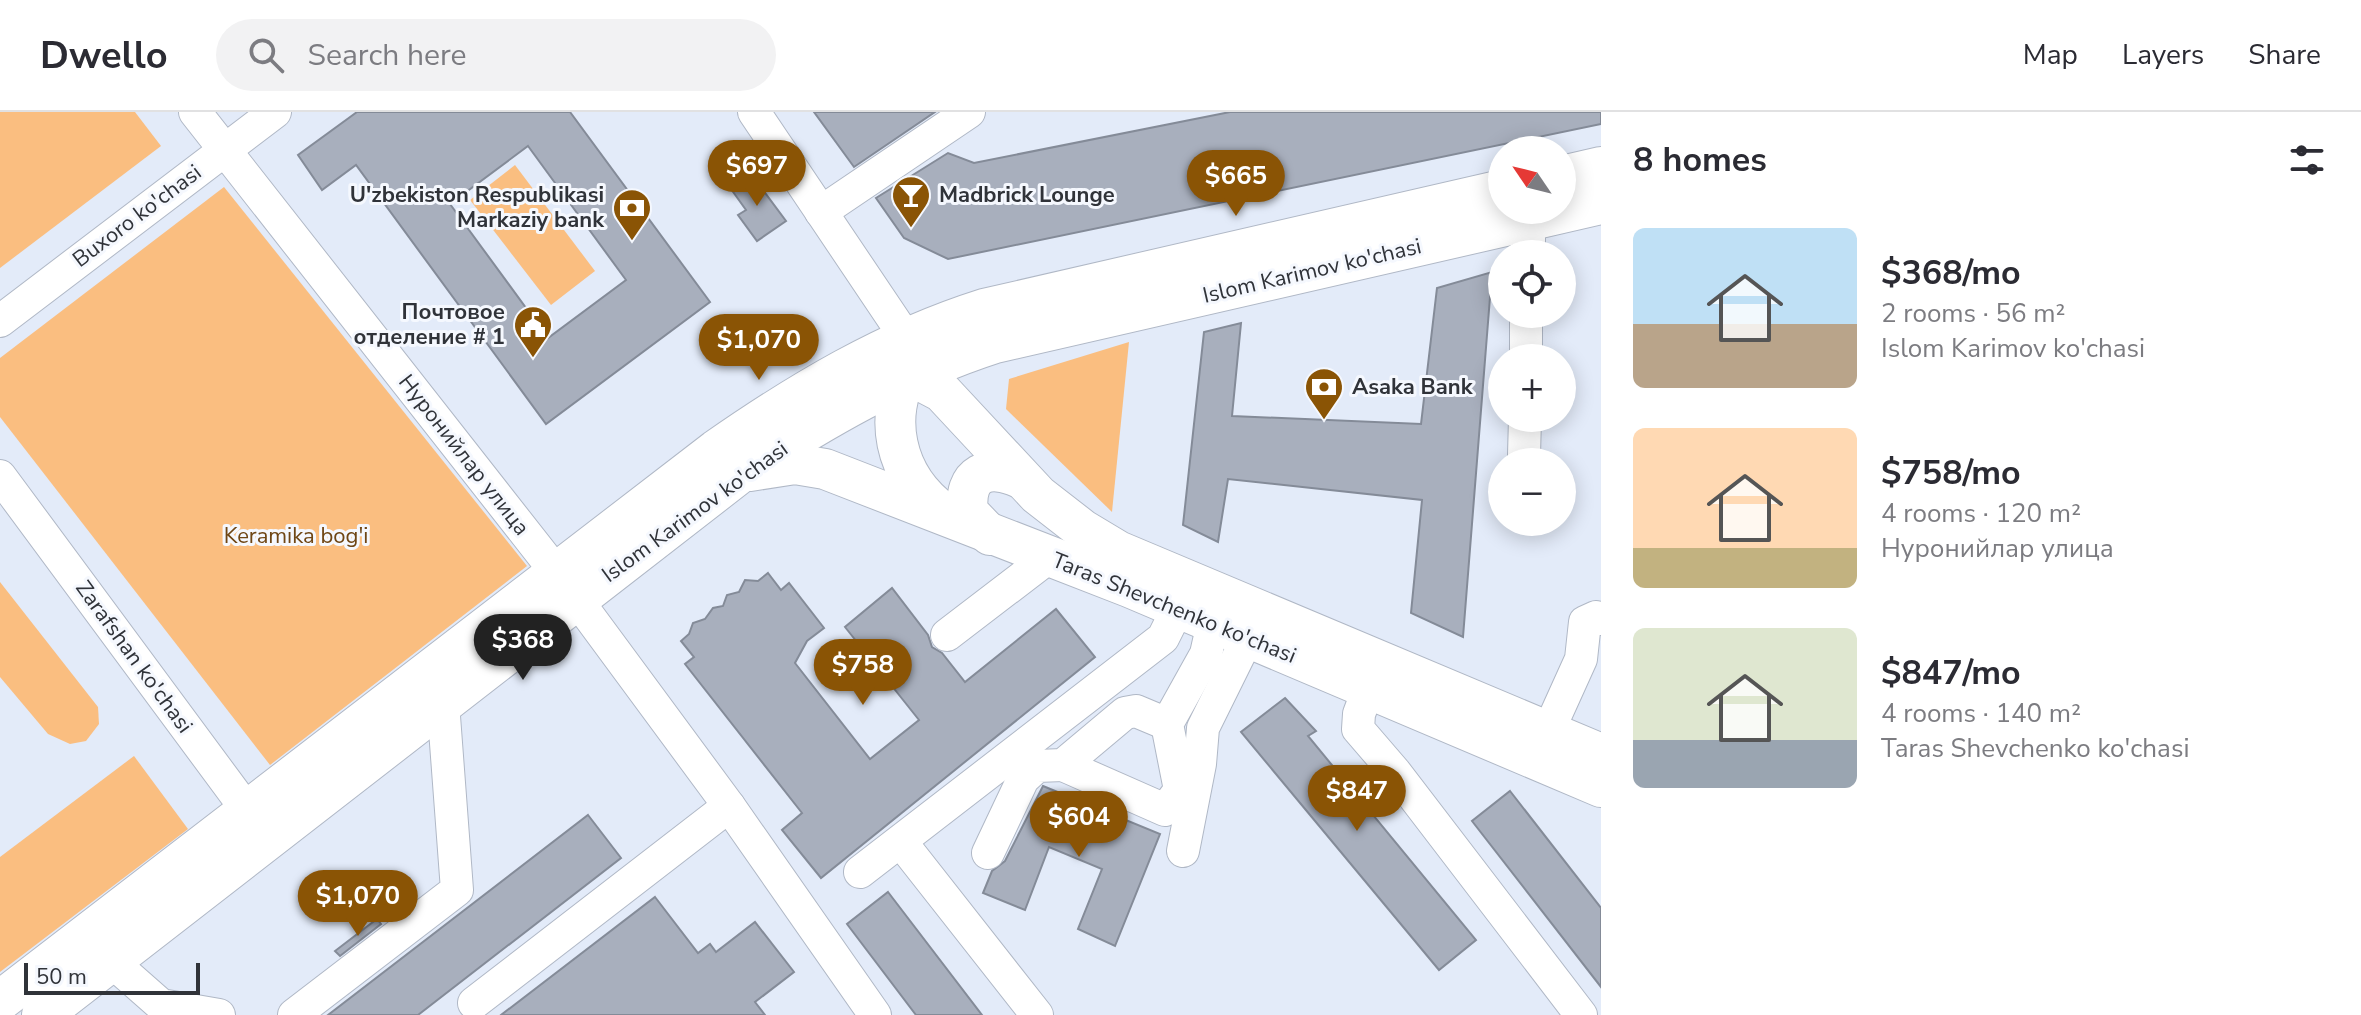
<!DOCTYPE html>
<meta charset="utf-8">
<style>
:root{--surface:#fff;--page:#f2f2f3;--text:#2b2b33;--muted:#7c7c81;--line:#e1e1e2;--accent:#8a5405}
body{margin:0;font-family:"Nunito Sans",sans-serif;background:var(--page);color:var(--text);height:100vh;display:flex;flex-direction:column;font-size:30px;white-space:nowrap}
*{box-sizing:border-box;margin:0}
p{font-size:26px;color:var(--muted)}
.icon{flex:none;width:44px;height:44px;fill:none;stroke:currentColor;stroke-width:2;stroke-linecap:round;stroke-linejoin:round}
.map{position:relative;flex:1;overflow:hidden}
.details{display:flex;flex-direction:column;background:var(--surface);width:760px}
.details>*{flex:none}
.needle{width:52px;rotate:305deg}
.buttons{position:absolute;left:1488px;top:24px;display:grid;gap:16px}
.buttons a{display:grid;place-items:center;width:88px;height:88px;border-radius:50%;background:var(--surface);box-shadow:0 4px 20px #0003;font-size:40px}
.scale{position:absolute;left:24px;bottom:20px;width:176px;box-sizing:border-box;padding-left:8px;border:4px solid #303339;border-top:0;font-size:22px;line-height:28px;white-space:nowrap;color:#303339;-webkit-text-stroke:6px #f5f8fe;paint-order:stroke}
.price{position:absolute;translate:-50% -68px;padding:0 18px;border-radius:28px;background:var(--accent);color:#fff;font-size:26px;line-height:52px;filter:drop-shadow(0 2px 4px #0008)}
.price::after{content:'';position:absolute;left:50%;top:48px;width:24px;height:18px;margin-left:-12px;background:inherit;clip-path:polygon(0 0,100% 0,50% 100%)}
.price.on{background:#222;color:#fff}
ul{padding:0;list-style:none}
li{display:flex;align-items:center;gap:24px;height:200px;padding:0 32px}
li span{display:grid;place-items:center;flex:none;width:224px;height:160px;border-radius:12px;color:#555}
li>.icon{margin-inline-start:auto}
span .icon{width:96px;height:96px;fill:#fffc;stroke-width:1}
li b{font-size:34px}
h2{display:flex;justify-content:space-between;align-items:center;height:96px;padding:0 32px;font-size:34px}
header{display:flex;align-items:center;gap:48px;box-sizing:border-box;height:112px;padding:0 40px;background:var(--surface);border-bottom:2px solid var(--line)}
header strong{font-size:38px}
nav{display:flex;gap:44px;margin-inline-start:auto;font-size:28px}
.search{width:560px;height:72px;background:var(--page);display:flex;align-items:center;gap:20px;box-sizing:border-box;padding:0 28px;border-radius:44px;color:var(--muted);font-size:30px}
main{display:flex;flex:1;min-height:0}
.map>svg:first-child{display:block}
.green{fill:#fabe80}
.building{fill:#a8afbd;stroke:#848b98;stroke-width:2;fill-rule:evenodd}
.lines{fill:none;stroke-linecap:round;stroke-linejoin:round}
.minor-casing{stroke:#b0b8c6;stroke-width:34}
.major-casing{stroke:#b0b8c6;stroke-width:42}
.minor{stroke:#fff;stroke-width:32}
.major{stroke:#fff;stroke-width:40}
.labels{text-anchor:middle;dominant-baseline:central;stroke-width:6;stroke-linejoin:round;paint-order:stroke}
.poi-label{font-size:22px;font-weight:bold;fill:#303339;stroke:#f5f8fe;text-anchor:end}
.street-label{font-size:22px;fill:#303339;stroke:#f5f8fe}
.park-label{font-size:22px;fill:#6f4614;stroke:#f5f8fe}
</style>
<header>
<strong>Dwello</strong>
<div class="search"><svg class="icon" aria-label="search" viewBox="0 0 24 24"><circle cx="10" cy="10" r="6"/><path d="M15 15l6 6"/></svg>Search here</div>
<nav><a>Map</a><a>Layers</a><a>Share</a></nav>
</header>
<main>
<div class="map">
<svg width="1601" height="903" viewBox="0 0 1601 903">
<rect width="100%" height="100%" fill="#e3ebf9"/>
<!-- green -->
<g class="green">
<path d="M 0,0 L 135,0 L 161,34 L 0,156 Z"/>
<path d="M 515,53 L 595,159 L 551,193 L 470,88 Z"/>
<path d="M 224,75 L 527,454 L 270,653 L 0,305 L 0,246 Z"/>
<path d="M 1129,230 L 1112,400 L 1006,297 L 1009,267 Z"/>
<path d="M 0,470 L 98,595 L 99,612 L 86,629 L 70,632 L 48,622 L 0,565 Z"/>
<path d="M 134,644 L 188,717 L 0,860 L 0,745 Z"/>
</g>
<!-- building -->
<g class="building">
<path d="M 357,0 L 570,0 L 710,190 L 546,312 L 356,53 L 322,78 L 298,43 ZM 528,34 L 626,168 L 548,226 L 450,92 Z"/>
<path d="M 814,0 L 935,0 L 854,55 Z"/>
<path d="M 1230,0 L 1601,0 L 1601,12 L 948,147 L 904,126 L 876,86 L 948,41 L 974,51 Z"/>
<path d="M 751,62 L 786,109 L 757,129 L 738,103 L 746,98 L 731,77 Z"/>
<path d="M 1492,160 L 1463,525 L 1411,501 L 1422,388 L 1228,367 L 1218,430 L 1183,413 L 1204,220 L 1241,211 L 1232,304 L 1421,312 L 1437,176 Z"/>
<path d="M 768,461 L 781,478 L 789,471 L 824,516 L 807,529 L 795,551 L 870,647 L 919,608 L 845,515 L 892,476 L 928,523 L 932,535 L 942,541 L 965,570 L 1056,497 L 1095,545 L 821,766 L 782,718 L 802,701 L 685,552 L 694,545 L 681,529 L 689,522 L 693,511 L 705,507 L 713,496 L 723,494 L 727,483 L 739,480 L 745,468 L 758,469 Z"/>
<path d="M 1285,586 L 1316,619 L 1308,624 L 1476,828 L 1439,858 L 1241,620 Z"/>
<path d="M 1043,674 L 1160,722 L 1115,834 L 1078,817 L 1102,757 L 1049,735 L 1025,798 L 983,781 L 992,759 L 1005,749 Z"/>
<path d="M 1510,679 L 1601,796 L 1601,875 L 1472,709 Z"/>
<path d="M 588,703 L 621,746 L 418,903 L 328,903 Z"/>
<path d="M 888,780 L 982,903 L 916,903 L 847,812 Z"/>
<path d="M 655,785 L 698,841 L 710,832 L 716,840 L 755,810 L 794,860 L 755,890 L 765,903 L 501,903 Z"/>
<path d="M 377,807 L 381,812 L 340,844 L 335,839 Z"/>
</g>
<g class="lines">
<!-- minor casing -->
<g class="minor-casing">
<g id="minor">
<path d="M 195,0 L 556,460"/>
<path d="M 754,0 L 906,226"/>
<path d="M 821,100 L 969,0"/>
<path d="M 1529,110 L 1529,142"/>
<path d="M 0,209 L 275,0"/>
<path d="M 1526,246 L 1526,202"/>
<path d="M 1524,343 L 1525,306"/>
<path d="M 0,364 L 247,698"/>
<path d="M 577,488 L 729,694 L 875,903"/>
<path d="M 947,523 L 1049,445"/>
<path d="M 1369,575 L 1359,602 L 1358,617 L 1395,660 L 1581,903"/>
<path d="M 1548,620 L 1581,547 L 1585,510 L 1596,505 L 1601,507"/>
<path d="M 1063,653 L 1165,698 L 1180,678 L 1167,612 L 1206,542 L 1213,511"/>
<path d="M 901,730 L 1037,903"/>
<path d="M 1183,739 L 1200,652 L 1203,616 L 1248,525"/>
<path d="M 988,741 L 1023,667 L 1037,654 L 1063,653 L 1125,601 L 1136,599 L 1167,612"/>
<path d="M 860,760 L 1163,526 L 1178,496"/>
<path d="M 111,849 L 161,893 L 219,903"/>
<path d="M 474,891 L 729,694"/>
<path d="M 294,903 L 457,778 L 443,591"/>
</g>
</g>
<!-- major casing -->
<g class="major-casing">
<g id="major">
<path d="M 1562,64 L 1601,55"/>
<path d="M 914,250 C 880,302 894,365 944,401"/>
<path d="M 891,264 L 923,270 L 942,280 L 1038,383 L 1083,418 L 1118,439 L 1601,642"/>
<path d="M 750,359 L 795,352 L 825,357 L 1129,475 L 1601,675"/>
<path d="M 990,423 L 968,400 C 963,361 988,351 1020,366"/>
<path d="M 0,889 L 716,338 C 799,280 886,228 984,197 L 1502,78"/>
<path d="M 42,903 L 739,362 C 820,309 902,261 995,231 L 1601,92"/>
</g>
</g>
<!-- minor -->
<use href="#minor" class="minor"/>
<!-- major -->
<use href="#major" class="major"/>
</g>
<!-- icons -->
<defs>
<g id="bar-pin" transform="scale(2)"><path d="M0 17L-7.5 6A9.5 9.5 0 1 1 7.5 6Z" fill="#8a5405" stroke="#f5f8fe"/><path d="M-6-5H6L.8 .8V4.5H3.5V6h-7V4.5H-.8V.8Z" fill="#fff"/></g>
<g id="bank-pin" transform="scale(2)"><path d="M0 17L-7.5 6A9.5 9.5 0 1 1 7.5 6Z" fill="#8a5405" stroke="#f5f8fe"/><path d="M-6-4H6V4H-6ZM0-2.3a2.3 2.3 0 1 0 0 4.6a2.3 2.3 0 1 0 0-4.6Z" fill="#fff"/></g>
<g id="civic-pin" transform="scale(2)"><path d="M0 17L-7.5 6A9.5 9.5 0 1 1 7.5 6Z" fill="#8a5405" stroke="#f5f8fe"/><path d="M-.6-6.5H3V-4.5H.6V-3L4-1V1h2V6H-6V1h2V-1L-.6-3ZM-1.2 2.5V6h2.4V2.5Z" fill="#fff"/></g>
</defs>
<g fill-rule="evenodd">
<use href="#bar-pin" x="911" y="83"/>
<use href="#bank-pin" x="632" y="96"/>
<use href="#civic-pin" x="533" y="213"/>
<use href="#bank-pin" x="1324" y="275"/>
</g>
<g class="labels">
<!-- poi labels -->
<g class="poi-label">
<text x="604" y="83">U'zbekiston Respublikasi<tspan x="604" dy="25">Markaziy bank</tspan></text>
<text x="939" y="83" text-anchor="start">Madbrick Lounge</text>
<text x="505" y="200">Почтовое<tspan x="505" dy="25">отделение # 1</tspan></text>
<text x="1352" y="275" text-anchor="start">Asaka Bank</text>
</g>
<!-- street labels -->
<g class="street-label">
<text transform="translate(137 104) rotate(-37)">Buxoro ko'chasi</text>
<text transform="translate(1312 159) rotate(-13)">Islom Karimov ko'chasi</text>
<text transform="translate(464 343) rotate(52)">Нуронийлар улица</text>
<text transform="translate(695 400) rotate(-36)">Islom Karimov ko'chasi</text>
<text transform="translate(1174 496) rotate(22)">Taras Shevchenko ko'chasi</text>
<text transform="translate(134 545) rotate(54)">Zarafshan ko'chasi</text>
</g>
<!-- park labels -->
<g class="park-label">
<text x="296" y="424">Keramika bog'i</text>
</g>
</g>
</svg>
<div class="buttons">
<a><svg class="needle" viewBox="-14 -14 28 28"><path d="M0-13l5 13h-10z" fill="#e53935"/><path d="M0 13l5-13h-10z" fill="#7c7c81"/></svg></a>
<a><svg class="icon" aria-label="locate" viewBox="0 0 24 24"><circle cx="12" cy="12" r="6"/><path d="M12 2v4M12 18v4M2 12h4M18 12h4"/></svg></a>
<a>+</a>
<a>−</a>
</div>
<div class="scale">50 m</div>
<b class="price" style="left:757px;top:96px">$697</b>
<b class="price" style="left:1236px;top:106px">$665</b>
<b class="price" style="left:759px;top:270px">$1,070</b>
<b class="price on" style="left:523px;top:570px">$368</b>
<b class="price" style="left:863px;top:595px">$758</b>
<b class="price" style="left:1357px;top:721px">$847</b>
<b class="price" style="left:1079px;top:747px">$604</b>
<b class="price" style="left:358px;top:826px">$1,070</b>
</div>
<section class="details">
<h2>8 homes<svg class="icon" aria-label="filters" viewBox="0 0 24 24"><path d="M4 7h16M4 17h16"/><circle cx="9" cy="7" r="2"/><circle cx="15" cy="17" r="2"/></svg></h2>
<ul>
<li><span style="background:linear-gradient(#bfe0f5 60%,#b9a48a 0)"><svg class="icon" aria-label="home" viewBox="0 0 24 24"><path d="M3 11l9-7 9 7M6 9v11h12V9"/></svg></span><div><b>$368/mo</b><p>2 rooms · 56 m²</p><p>Islom Karimov ko'chasi</p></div></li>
<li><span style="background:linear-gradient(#ffd9b3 75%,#c2b280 0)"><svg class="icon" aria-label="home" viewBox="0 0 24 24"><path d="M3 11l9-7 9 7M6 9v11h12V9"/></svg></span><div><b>$758/mo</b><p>4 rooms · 120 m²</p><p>Нуронийлар улица</p></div></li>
<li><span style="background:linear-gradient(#dfe7d0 70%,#9aa5b1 0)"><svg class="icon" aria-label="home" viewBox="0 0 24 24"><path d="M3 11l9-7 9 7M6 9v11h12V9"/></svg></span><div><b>$847/mo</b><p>4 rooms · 140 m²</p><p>Taras Shevchenko ko'chasi</p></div></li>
</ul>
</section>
</main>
